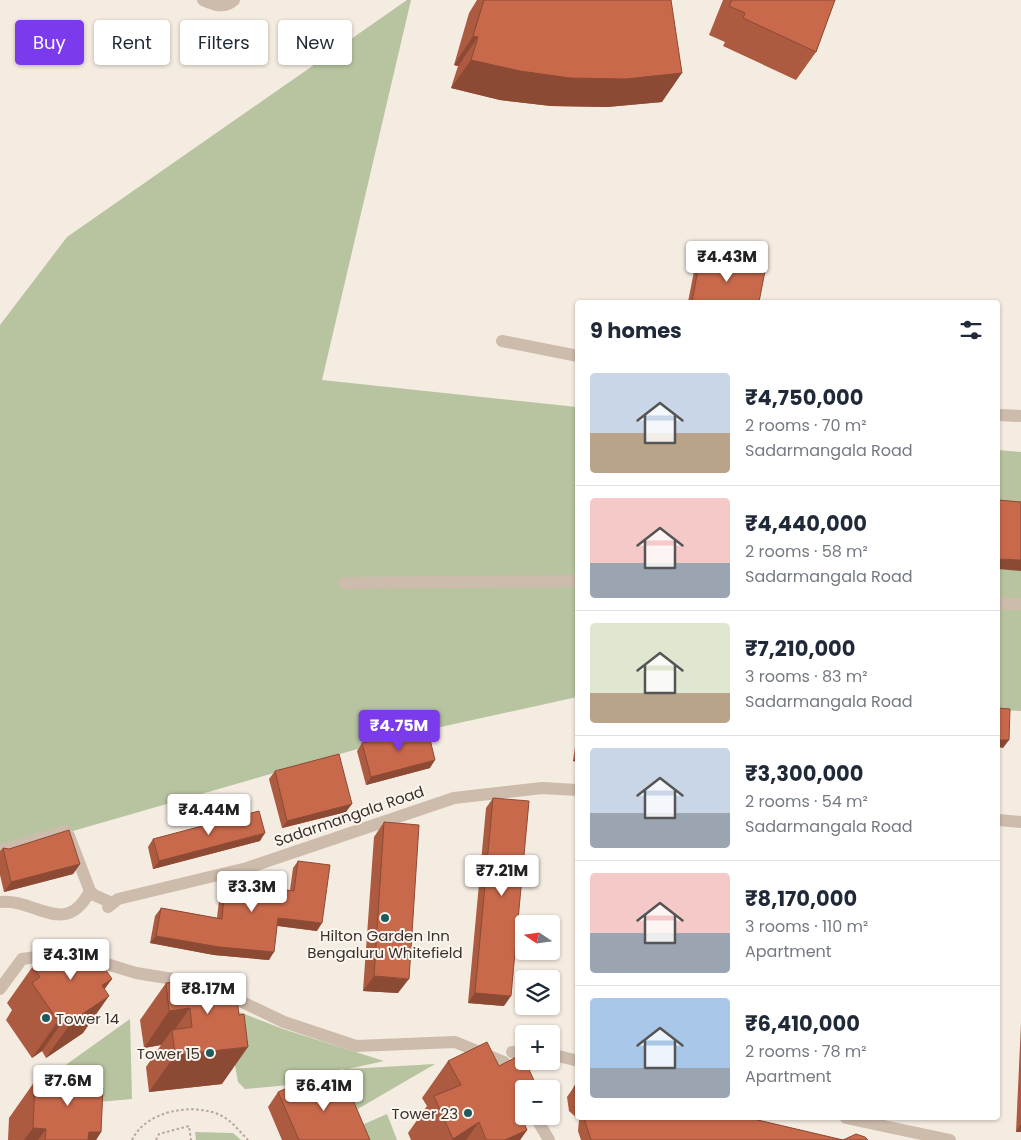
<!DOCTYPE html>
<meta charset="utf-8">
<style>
:root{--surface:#fff;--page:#f6f6f7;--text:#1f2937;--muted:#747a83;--line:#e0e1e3;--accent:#7c3aed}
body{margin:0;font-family:Poppins,sans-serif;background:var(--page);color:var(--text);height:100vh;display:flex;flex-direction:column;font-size:19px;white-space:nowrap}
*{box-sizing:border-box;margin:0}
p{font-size:16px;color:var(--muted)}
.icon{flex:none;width:28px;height:28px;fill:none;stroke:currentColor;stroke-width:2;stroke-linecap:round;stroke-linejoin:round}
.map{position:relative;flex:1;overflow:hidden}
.side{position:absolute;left:575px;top:300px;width:425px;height:820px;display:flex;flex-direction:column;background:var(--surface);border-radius:5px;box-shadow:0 1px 4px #0004}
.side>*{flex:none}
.hud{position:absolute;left:15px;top:20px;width:475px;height:45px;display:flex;gap:10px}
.needle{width:32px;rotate:283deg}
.buttons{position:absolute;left:515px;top:915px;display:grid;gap:10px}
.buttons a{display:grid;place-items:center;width:45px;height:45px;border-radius:5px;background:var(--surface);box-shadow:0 1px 4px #0004;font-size:25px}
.price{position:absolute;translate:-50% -42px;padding:0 11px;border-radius:5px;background:#fff;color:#222;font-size:16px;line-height:32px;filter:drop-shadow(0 1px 2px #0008)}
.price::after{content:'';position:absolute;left:50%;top:30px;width:15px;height:11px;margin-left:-8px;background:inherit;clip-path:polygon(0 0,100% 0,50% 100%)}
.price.on{background:var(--accent);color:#fff}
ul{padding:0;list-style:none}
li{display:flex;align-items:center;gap:15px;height:125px;padding:0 15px}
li+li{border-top:1px solid var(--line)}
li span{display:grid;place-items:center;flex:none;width:140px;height:100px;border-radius:5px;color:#555}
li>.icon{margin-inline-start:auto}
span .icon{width:60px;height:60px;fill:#fffc;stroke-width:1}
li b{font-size:21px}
h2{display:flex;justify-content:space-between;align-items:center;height:60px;padding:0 15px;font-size:21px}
.tag{padding:0 18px;border-radius:5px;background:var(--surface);box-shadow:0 1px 4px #0004;font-size:18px;line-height:45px}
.tag.on{background:var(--accent);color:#fff}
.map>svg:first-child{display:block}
.green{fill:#b8c4a0}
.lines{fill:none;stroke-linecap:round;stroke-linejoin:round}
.path{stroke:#b9a596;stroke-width:2;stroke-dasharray:2.5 2.5;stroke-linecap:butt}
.minor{stroke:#cdbbac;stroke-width:12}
.wall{fill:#ac5a40}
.shaded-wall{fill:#8c4a34}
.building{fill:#c8694b;stroke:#8c4a34}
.poi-dot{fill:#1f5a5e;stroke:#fbf5ee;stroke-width:2}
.labels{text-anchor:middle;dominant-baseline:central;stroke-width:4;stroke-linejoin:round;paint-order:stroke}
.street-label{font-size:15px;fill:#3b302b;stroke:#fbf5ee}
.poi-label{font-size:15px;fill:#3b302b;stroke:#fbf5ee;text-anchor:end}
</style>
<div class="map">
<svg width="1021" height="1140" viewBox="0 0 1021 1140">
<rect width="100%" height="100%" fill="#f4ebe1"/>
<!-- green -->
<g class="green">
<path d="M 407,0 L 411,0 L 322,380 L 577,407 L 577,697 L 413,733 L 0,852 L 0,325 L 67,237 Z"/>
<path d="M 998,450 L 1021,452 L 1021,711 L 998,710 Z"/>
<path d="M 224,1006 L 283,1029 L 384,1061 L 348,1069 L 435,1064 L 356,1110 L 343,1069 L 321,1075 L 300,1084 L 245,1089 L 238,1082 Z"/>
<path d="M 130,1019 L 132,1099 L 65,1105 L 60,1069 Z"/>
<path d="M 387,1114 L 397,1140 L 368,1140 L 362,1125 Z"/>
<path d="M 195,1132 L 233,1133 L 241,1140 L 196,1140 Z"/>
</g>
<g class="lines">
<!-- path -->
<g class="path">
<path d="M 132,1140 C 146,1110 195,1102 222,1116 C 232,1121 241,1133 248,1140"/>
<path d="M 156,1140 L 159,1134 L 189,1126 L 191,1140"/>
</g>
<!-- minor -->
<g class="minor">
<path d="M 203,0 C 214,5 224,9 234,0"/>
<path d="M 502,341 L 578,356"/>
<path d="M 998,415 L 1021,416"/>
<path d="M 344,583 L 578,581"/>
<path d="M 998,603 L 1021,604"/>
<path d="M 998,820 L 1021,822"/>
<path d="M 0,851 L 65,831 L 69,836 L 90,891 L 94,895 L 112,903"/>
<path d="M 0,902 C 36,898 65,939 90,891"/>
<path d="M 108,907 L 118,899 L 247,868 L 454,798 L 542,788 L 578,790"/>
<path d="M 84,957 L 136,973 L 198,983"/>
<path d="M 0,989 L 22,959 L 64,953"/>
<path d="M 221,992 L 284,1022 L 356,1046 L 455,1042 L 504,1062 L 524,1097"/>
<path d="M 512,1052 L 524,1052"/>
<path d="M 551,1054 L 578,1061"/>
<path d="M 535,1116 L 549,1140"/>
<path d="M 846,1118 L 950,1140"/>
</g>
</g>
<!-- wall -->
<g class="wall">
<path d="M 477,0 L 671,0 L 662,102 L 607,107 L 551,106 L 500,100 L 451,88 L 458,66 L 454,65 L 469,13 Z"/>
<path d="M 723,0 L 835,0 L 816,52 L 796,80 L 723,46 L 725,42 L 709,35 Z"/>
<path d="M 700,258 L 759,302 L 688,302 L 695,266 Z"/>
<path d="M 578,727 L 578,762 L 573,761 Z"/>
<path d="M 362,743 L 430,768 L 366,785 L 357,751 Z"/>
<path d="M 275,771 L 346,812 L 282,828 L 269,779 Z"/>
<path d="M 493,798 L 504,1006 L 468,1003 L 486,808 Z"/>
<path d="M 384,822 L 398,993 L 363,991 L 374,837 Z"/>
<path d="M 153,839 L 260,841 L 153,869 L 148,847 Z"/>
<path d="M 3,848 L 9,849 L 80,864 L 73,874 L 4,892 L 0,875 L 0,851 Z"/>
<path d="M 298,861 L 317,931 L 277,926 L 269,960 L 214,955 L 150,943 L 155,916 L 161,908 L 217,918 L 220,892 L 225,884 L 290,890 L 293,868 Z"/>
<path d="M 33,966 L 104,989 L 83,1033 L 46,1058 L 42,1051 L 32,1058 L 6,1020 L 12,1010 L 7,1003 Z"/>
<path d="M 234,974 L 222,1084 L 149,1092 L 146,1067 L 161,1045 L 144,1048 L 140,1020 L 166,983 Z"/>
<path d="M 1021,1023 L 1021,1132 L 1016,1132 Z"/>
<path d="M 448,1061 L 524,1116 L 526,1116 L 523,1120 L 527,1130 L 520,1140 L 411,1140 L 408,1133 L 427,1106 L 422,1098 Z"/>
<path d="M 47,1073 L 92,1087 L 101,1132 L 96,1140 L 8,1140 L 9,1118 L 35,1081 L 42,1081 Z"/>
<path d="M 578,1081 L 578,1118 L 749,1118 L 843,1140 L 868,1140 L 581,1140 L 578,1131 L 579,1120 L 569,1111 L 567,1097 Z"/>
<path d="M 278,1092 L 297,1092 L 370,1140 L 282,1140 L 268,1107 Z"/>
</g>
<!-- shaded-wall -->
<g class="shaded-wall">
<path d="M 473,36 L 478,37 L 458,66 L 454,65 Z"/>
<path d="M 471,60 L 682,73 L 662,102 L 607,107 L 551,106 L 500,100 L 451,88 Z"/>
<path d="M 998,559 L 1021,560 L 1021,571 L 998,569 Z"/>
<path d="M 998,740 L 1009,740 L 1003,748 L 998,747 Z"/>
<path d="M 578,755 L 578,762 L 573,761 Z"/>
<path d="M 435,760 L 430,768 L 366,785 L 371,777 Z"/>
<path d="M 352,804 L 346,812 L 282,828 L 287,821 Z"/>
<path d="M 265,833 L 260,841 L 153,869 L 159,861 Z"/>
<path d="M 80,864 L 73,874 L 4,892 L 11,882 Z"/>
<path d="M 278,918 L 322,923 L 317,931 L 272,925 Z"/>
<path d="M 156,936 L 274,952 L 269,960 L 214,955 L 150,943 Z"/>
<path d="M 374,976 L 409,979 L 398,993 L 363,991 Z"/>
<path d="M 112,979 L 90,1009 L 109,996 L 83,1033 L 46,1058 L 72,1021 L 102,985 Z"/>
<path d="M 475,993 L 511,996 L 504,1006 L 468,1003 Z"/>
<path d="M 190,1008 L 173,1032 L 172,1030 L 161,1045 L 144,1048 L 169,1011 Z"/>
<path d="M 68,1014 L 42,1051 L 32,1058 L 58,1021 Z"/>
<path d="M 248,1047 L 222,1084 L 149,1092 L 175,1055 Z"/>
<path d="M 524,1101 L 524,1116 L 526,1116 L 515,1131 L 516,1104 Z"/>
<path d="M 479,1122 L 466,1140 L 452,1140 L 453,1139 Z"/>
<path d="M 1021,1124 L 1021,1132 L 1016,1132 Z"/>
<path d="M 33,1128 L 46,1129 L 38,1140 L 24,1140 Z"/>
<path d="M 527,1130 L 520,1140 L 505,1140 Z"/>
<path d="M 89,1132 L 101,1132 L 96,1140 L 83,1140 Z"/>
</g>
<!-- building -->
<g class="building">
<path d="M 484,0 L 671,0 L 682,73 L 626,79 L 570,78 L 520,71 L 471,60 L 478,37 L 473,36 Z"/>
<path d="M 732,0 L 835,0 L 816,52 L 743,18 L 745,13 L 729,6 Z"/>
<path d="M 700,258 L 765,271 L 759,302 L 692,302 Z"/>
<path d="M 807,301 L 825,302 L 806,302 Z"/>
<path d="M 998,500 L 1021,502 L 1021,560 L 998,559 Z"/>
<path d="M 998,708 L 1010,709 L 1009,740 L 998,740 Z"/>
<path d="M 427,727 L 435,760 L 371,777 L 362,743 Z"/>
<path d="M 339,754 L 352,804 L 287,821 L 275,771 Z"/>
<path d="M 493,798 L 529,801 L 511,996 L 475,993 Z"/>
<path d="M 259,811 L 265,833 L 159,861 L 153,839 Z"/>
<path d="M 384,822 L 419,825 L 409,979 L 374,976 Z"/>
<path d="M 69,830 L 80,864 L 11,882 L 3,848 L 9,849 Z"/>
<path d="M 298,861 L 330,865 L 322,923 L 278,918 L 274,952 L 219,947 L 156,936 L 161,908 L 222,919 L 225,884 L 294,891 Z"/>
<path d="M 71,940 L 78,951 L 88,944 L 112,979 L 102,985 L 109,996 L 72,1021 L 68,1014 L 58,1021 L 32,983 L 40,977 L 33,966 Z"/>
<path d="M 234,974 L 239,1015 L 244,1014 L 248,1047 L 175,1055 L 172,1030 L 192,1027 L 190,1008 L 169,1011 L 166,983 Z"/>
<path d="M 487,1042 L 499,1066 L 522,1054 L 524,1058 L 524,1061 L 525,1061 L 538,1089 L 524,1089 L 524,1101 L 516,1104 L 527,1130 L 505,1140 L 486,1140 L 479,1122 L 453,1139 L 434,1096 L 461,1085 L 448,1061 Z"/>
<path d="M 341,1072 L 370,1140 L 299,1140 L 278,1092 L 294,1085 L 297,1092 Z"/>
<path d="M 47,1073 L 92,1075 L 92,1087 L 103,1088 L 101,1132 L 89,1132 L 88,1140 L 45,1140 L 46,1129 L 33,1128 L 35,1081 L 47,1082 Z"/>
<path d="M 578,1081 L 578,1102 L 576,1101 L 574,1087 Z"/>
<path d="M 585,1118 L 749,1118 L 843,1140 L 856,1134 L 865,1137 L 868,1140 L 591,1140 L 585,1121 Z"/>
</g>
<!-- markers -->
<g class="poi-dot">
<circle cx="385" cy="918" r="5"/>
<circle cx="46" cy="1018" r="5"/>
<circle cx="210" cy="1053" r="5"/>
<circle cx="468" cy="1113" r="5"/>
</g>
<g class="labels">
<!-- street labels -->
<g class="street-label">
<text transform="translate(349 816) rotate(-19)">Sadarmangala Road</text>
</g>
<!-- poi labels -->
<g class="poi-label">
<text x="385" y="935" text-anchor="middle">Hilton Garden Inn<tspan x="385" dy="17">Bengaluru Whitefield</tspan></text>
<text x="56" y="1018" text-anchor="start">Tower 14</text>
<text x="200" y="1053">Tower 15</text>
<text x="458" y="1113">Tower 23</text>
</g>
</g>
</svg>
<div class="buttons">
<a><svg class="needle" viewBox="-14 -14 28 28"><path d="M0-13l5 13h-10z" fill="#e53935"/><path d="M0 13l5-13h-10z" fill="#747a83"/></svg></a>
<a><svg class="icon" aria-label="layers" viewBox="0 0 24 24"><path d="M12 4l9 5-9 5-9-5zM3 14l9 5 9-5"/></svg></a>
<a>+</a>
<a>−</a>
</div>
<b class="price" style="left:727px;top:283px">₹4.43M</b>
<b class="price on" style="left:399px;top:752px">₹4.75M</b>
<b class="price" style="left:209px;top:836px">₹4.44M</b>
<b class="price" style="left:502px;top:897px">₹7.21M</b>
<b class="price" style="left:252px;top:913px">₹3.3M</b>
<b class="price" style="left:71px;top:981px">₹4.31M</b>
<b class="price" style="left:208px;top:1015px">₹8.17M</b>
<b class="price" style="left:68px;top:1107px">₹7.6M</b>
<b class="price" style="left:324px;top:1112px">₹6.41M</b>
<div class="hud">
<a class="tag on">Buy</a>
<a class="tag">Rent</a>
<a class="tag">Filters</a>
<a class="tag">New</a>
</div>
<section class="side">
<h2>9 homes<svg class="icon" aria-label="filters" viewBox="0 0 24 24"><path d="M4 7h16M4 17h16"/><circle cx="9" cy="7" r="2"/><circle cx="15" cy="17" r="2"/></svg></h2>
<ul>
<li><span style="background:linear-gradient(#c9d6e8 60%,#b9a48a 0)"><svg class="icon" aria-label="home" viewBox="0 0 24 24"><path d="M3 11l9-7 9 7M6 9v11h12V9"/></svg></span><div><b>₹4,750,000</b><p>2 rooms · 70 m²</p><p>Sadarmangala Road</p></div></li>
<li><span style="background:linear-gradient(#f6c9c9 65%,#9aa5b1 0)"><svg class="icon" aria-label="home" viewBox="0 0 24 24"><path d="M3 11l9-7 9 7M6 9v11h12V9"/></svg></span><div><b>₹4,440,000</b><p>2 rooms · 58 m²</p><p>Sadarmangala Road</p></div></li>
<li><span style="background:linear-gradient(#dfe7d0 70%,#b9a48a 0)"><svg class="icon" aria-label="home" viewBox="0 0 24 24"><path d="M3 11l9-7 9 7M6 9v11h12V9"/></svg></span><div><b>₹7,210,000</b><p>3 rooms · 83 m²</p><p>Sadarmangala Road</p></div></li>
<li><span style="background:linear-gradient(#c9d6e8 65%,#9aa5b1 0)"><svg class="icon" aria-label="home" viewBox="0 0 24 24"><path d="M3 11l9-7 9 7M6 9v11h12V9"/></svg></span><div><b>₹3,300,000</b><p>2 rooms · 54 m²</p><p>Sadarmangala Road</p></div></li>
<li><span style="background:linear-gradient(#f6c9c9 60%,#9aa5b1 0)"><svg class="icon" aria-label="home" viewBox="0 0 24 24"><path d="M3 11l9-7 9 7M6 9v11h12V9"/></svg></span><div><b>₹8,170,000</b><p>3 rooms · 110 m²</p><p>Apartment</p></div></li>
<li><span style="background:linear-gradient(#a9c7e8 70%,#9aa5b1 0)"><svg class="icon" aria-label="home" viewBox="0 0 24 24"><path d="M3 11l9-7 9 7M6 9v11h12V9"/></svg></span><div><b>₹6,410,000</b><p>2 rooms · 78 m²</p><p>Apartment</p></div></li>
</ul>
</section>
</div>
